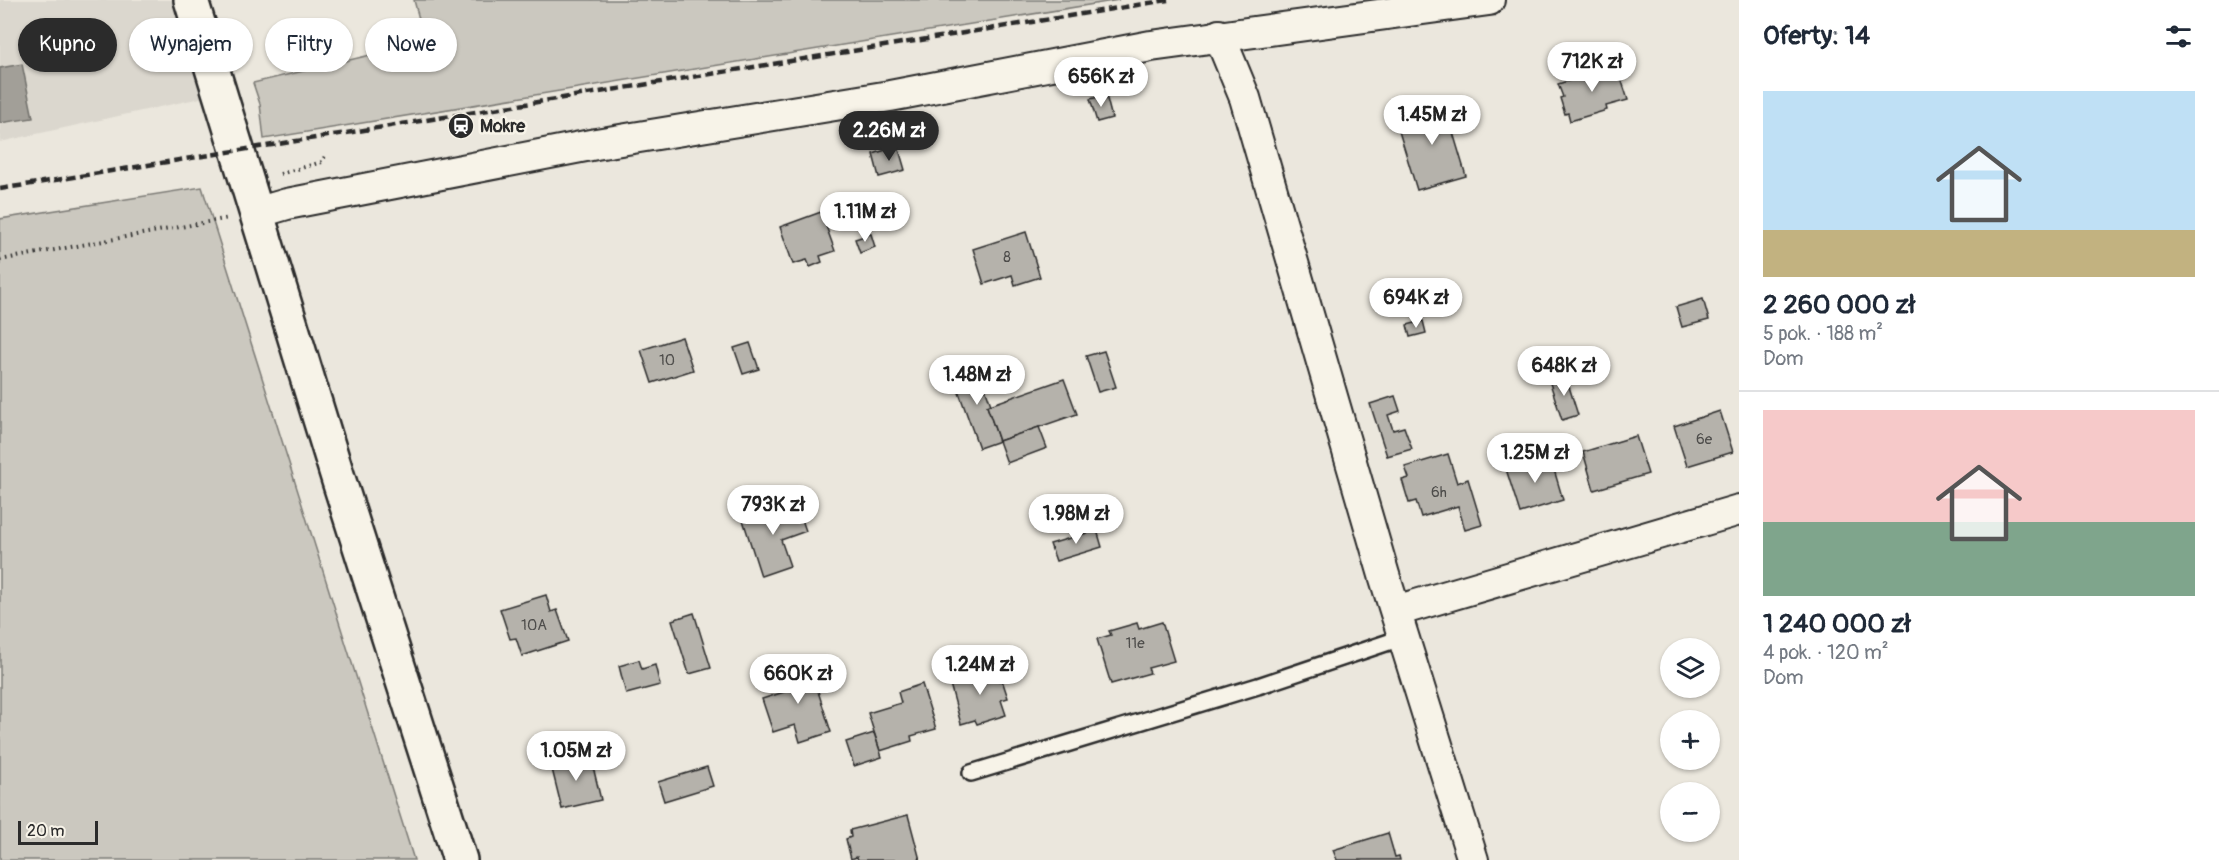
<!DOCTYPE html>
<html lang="pl">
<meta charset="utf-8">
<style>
:root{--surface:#fff;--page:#f6f6f7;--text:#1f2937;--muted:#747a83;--line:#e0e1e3;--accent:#2b2b2b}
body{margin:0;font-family:Pangolin,sans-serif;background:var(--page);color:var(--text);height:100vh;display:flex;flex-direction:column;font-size:22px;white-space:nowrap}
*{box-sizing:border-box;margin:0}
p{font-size:20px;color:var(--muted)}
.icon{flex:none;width:33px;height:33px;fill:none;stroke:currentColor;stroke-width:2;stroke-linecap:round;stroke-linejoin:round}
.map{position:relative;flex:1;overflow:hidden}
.side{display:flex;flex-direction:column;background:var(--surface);width:480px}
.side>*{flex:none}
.banner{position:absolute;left:18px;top:18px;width:570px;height:54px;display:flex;gap:12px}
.fabs{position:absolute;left:1660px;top:638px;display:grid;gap:12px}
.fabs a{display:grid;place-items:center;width:60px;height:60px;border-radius:50%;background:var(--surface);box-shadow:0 2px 4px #0004;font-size:30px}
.scale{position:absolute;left:18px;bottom:15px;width:80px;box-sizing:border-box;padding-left:6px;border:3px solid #2b2b2b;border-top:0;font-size:16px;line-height:21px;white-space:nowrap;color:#2b2b2b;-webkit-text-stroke:4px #f7f3e8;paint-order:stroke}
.price{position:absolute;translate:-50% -51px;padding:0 14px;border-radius:21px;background:#fff;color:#222;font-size:20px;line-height:39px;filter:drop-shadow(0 2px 3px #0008)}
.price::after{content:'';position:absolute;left:50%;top:36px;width:18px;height:14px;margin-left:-9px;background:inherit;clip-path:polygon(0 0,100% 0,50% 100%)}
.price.active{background:var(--accent);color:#fff}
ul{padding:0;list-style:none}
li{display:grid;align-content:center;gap:12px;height:318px;padding:0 24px}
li+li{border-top:2px solid var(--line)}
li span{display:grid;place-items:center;height:186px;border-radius:0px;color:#555}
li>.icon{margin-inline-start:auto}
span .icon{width:108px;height:108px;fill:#fffc;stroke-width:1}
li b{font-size:26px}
h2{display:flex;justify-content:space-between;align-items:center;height:72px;padding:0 24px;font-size:26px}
.chip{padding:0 21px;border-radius:27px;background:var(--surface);box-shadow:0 2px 4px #0004;font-size:21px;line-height:54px}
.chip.active{background:var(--accent);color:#fff}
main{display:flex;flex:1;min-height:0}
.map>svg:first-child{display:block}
.built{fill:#dbd7ce}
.green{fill:#cbc8bf;stroke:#7b7a75;stroke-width:1.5}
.water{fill:#a29f98;stroke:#72716c;stroke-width:1.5}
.building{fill:#b5b2ab;stroke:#2b2b2b;stroke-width:1.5}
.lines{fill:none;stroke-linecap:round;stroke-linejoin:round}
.lane-casing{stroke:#2b2b2b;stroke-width:20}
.street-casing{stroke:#2b2b2b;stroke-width:34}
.secondary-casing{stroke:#2b2b2b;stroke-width:38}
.path{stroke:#2b2b2b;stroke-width:4;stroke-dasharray:1.5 4.5;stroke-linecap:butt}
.lane{stroke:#f7f3e8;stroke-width:15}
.street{stroke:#f7f3e8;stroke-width:30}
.secondary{stroke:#f7f3e8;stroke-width:33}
.rail{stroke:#2b2b2b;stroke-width:4.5;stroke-dasharray:9 4.5;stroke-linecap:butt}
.labels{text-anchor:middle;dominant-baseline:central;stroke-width:5;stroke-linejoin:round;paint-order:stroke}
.number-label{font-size:15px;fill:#4e4d4b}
.poi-label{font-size:18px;font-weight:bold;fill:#2b2b2b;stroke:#f7f3e8;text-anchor:start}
</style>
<main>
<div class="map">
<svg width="1739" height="860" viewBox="0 0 1739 860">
<rect width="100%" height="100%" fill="#ebe7dd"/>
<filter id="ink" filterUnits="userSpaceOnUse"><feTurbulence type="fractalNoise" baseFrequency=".0167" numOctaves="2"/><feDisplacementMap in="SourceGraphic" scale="12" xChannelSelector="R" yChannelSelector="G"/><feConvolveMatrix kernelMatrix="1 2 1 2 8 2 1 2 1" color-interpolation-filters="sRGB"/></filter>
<g filter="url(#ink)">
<!-- built -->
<path class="built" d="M 0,0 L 174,0 L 205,97 L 0,142 Z"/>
<!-- green -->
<g class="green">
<path d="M 414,0 L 1119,0 L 264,139 L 260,104 L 253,83 L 425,42 Z"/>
<path d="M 202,187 L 414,860 L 0,860 L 0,219 Z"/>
</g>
<!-- water -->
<path class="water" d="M 22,64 L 33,118 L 0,123 L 0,68 Z"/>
<!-- building -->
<g class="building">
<path d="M 1617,66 L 1628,100 L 1606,106 L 1607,110 L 1570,121 L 1568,113 L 1565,114 L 1560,98 L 1563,97 L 1558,84 Z"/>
<path d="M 1106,95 L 1112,118 L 1097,122 L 1090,99 Z"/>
<path d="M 1443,99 L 1466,176 L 1417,190 L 1398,128 L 1414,123 L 1410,109 Z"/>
<path d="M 898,146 L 905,170 L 879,177 L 873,154 Z"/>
<path d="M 821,212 L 835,251 L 820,256 L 822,262 L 810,267 L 807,260 L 793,264 L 780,227 Z"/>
<path d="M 1026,232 L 1040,277 L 1015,285 L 1012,275 L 984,284 L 973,249 Z"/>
<path d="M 871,234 L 875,247 L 860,253 L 855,239 Z"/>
<path d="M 1703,299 L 1709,320 L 1682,327 L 1676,307 Z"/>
<path d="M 1423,321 L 1426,333 L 1410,337 L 1407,325 Z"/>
<path d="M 682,337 L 693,370 L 652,383 L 641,350 Z"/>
<path d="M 750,343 L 759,369 L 743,374 L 734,348 Z"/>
<path d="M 1104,351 L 1116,387 L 1098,392 L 1086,356 Z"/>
<path d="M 978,367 L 991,405 L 987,406 L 999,441 L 979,448 L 953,376 Z"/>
<path d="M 1565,374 L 1578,415 L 1562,420 L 1549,380 Z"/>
<path d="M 1064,379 L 1077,414 L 999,441 L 987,406 Z"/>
<path d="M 1395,396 L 1400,411 L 1388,415 L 1393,430 L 1404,427 L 1412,449 L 1387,456 L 1370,404 Z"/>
<path d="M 1720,411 L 1733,452 L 1687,466 L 1674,426 Z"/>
<path d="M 1039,427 L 1047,448 L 1007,463 L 999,441 Z"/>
<path d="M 1636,436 L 1648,474 L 1594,490 L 1583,452 Z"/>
<path d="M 1448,454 L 1457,483 L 1468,479 L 1482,525 L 1465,530 L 1458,506 L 1421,517 L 1416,501 L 1409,503 L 1402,480 L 1409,478 L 1405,467 Z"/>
<path d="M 1550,456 L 1563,500 L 1520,513 L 1506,469 Z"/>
<path d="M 796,502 L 806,531 L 781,540 L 790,566 L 761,576 L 743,520 Z"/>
<path d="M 1097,530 L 1102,547 L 1056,561 L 1050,544 Z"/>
<path d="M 546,595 L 551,612 L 557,610 L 568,641 L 522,656 L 516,638 L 510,639 L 500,609 Z"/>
<path d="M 694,613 L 711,668 L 689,674 L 672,620 Z"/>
<path d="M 1162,622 L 1174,661 L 1148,668 L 1150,673 L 1111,684 L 1097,639 L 1111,635 L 1109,631 L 1137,623 L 1139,629 Z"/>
<path d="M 639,660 L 642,669 L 655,665 L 660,685 L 626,694 L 619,666 Z"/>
<path d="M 809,663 L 831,732 L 800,742 L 795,725 L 773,732 L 762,699 L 784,692 L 778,673 Z"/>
<path d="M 994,664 L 999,681 L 1002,680 L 1008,698 L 1001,700 L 1006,715 L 977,724 L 975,720 L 961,724 L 950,684 L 963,680 L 961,674 Z"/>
<path d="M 922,684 L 936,729 L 911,736 L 912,741 L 880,751 L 868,713 L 901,703 L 898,692 Z"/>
<path d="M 874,733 L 882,757 L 854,766 L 846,742 Z"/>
<path d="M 590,754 L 601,800 L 562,809 L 551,765 Z"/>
<path d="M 707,767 L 713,786 L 664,801 L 658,782 Z"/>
<path d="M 908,815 L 920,860 L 858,860 L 857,857 L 851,859 L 846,839 L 851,837 L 850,830 Z"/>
<path d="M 1388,833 L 1395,857 L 1399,856 L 1400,860 L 1337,860 L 1333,850 Z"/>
</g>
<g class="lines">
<!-- lane casing -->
<g class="lane-casing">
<path id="lane" d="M 971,773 L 1258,686 L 1404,637"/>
</g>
<!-- street casing -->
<g class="street-casing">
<g id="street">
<path d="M 1219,35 L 1245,98 L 1384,575 L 1473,860"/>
<path d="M 256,213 L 287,204 L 596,144 L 890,96 L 1151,46 L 1489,0"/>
<path d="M 1396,611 L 1739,510"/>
</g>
</g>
<!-- secondary casing -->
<g class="secondary-casing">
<path id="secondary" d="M 191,0 L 339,481 L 460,860"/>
</g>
<!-- path -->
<g class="path">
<path d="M 280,174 L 322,162 L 325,156"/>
<path d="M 0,260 L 229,218"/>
</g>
<!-- lane -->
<use href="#lane" class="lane"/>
<!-- street -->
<use href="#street" class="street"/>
<!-- secondary -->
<use href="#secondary" class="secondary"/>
<!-- rail -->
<path class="rail" d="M 0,189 L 1168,0"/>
</g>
</g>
<!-- icons -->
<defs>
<g id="station-disc" transform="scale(1.35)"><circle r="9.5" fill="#2b2b2b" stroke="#f7f3e8"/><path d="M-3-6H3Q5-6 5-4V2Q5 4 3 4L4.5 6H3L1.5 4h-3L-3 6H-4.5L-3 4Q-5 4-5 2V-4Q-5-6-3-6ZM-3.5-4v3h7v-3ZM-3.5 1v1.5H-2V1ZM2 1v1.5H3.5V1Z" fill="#fff"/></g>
</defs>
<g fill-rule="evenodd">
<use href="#station-disc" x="461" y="126"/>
</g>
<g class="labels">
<!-- number labels -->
<g class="number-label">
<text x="1007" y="257">8</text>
<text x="667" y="360">10</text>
<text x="1704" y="439">6e</text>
<text x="1439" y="492">6h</text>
<text x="534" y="625">10A</text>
<text x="1135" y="643">11e</text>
</g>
<!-- poi labels -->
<g class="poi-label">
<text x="480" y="126">Mokre</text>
</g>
</g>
</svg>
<div class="fabs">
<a><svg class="icon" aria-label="layers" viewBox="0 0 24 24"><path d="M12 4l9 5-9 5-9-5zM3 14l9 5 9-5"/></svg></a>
<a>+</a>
<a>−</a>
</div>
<div class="scale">20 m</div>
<b class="price" style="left:1592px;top:93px">712K zł</b>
<b class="price" style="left:1101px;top:108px">656K zł</b>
<b class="price" style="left:1432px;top:146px">1.45M zł</b>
<b class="price active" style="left:889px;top:162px">2.26M zł</b>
<b class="price" style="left:865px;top:243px">1.11M zł</b>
<b class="price" style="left:1416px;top:329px">694K zł</b>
<b class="price" style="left:1564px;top:397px">648K zł</b>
<b class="price" style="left:977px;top:406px">1.48M zł</b>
<b class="price" style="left:1535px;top:484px">1.25M zł</b>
<b class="price" style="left:773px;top:536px">793K zł</b>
<b class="price" style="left:1076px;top:545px">1.98M zł</b>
<b class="price" style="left:980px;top:696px">1.24M zł</b>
<b class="price" style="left:798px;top:705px">660K zł</b>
<b class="price" style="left:576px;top:782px">1.05M zł</b>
<div class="banner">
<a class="chip active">Kupno</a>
<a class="chip">Wynajem</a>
<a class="chip">Filtry</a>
<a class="chip">Nowe</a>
</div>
</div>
<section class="side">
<h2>Oferty: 14<svg class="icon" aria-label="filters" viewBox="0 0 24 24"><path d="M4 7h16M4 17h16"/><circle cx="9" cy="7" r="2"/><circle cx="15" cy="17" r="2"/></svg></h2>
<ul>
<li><span style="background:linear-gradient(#bfe0f5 75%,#c2b280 0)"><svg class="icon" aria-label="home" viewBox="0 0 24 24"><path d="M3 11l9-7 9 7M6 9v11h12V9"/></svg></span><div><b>2 260 000 zł</b><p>5 pok. · 188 m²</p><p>Dom</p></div></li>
<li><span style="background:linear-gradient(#f6c9c9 60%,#7fa58c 0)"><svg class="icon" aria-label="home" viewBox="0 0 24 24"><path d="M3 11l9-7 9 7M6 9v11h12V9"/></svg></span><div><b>1 240 000 zł</b><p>4 pok. · 120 m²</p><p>Dom</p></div></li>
</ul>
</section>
</main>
